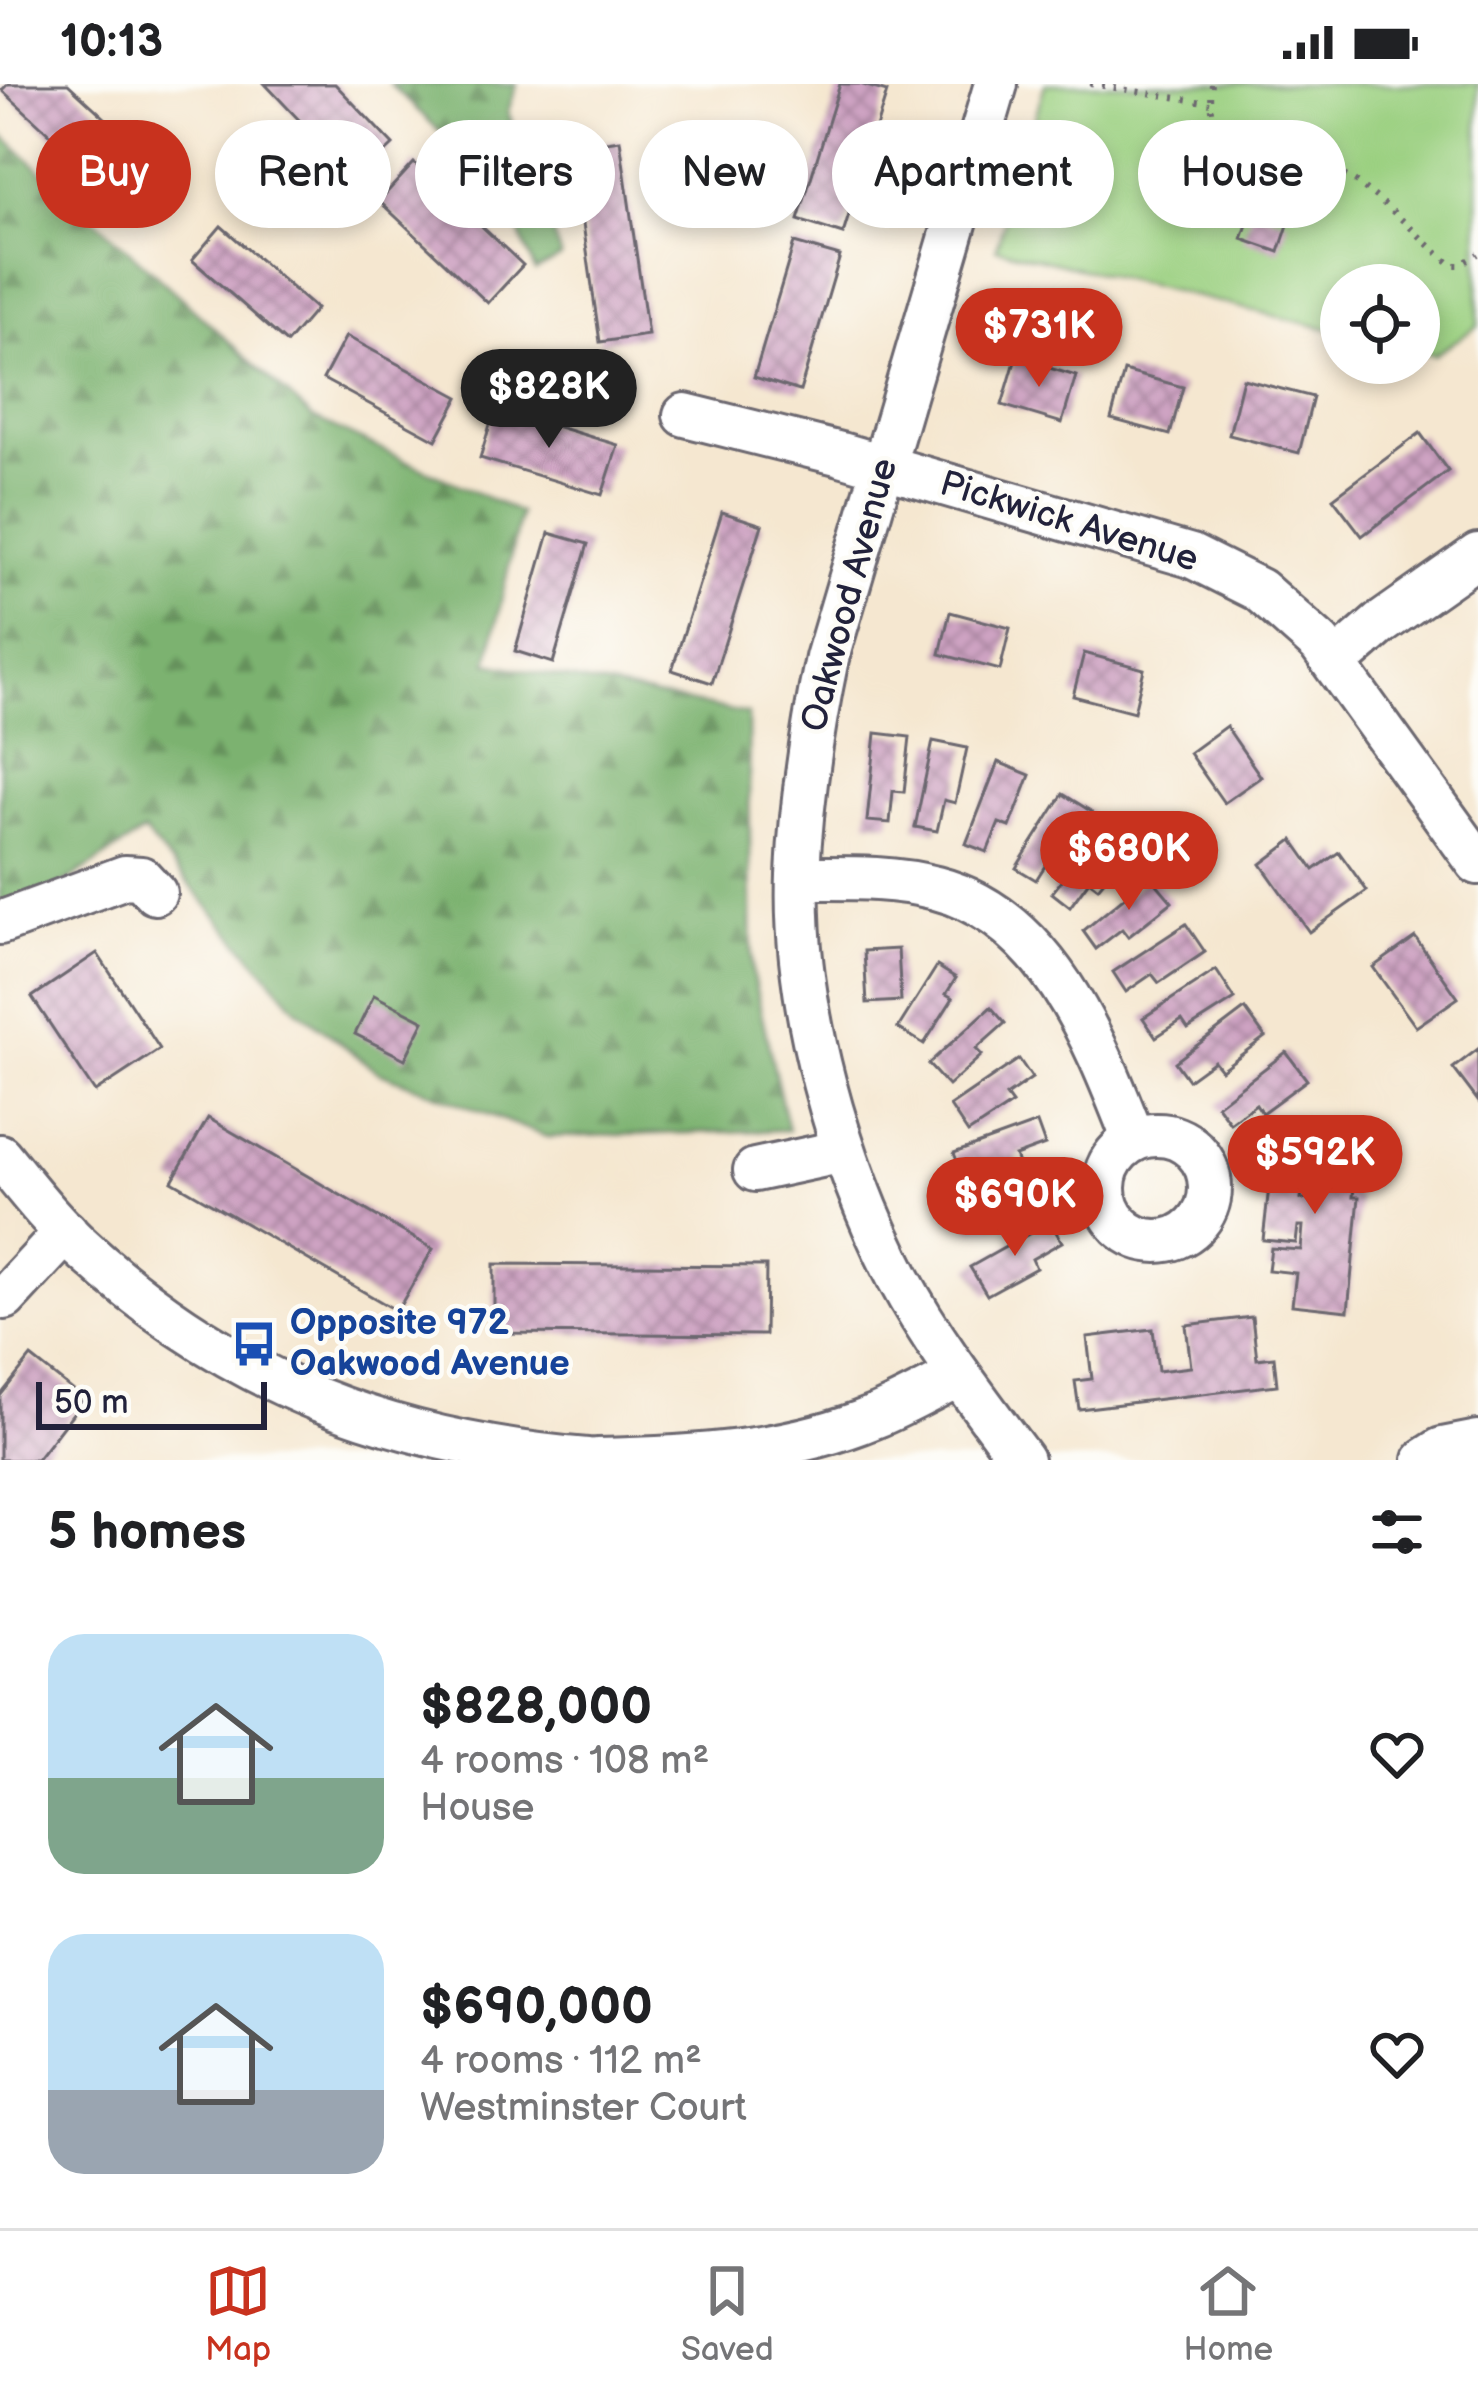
<!DOCTYPE html>
<meta charset="utf-8">
<style>
:root{--surface:#fff;--page:#f2f2f2;--text:#202124;--muted:#757577;--line:#e0e0e0;--accent:#c8321e}
body{margin:0;font-family:"Balsamiq Sans",sans-serif;background:var(--page);color:var(--text);height:100vh;display:flex;flex-direction:column;font-size:45px;white-space:nowrap}
*{box-sizing:border-box;margin:0}
p{font-size:39px;color:var(--muted)}
.icon{flex:none;width:66px;height:66px;fill:none;stroke:currentColor;stroke-width:2;stroke-linecap:round;stroke-linejoin:round}
.map{position:relative;height:1376px;overflow:hidden}
.side{display:flex;flex-direction:column;background:var(--surface);flex:1}
.side>*{flex:none}
.top-card{position:absolute;left:36px;top:36px;width:1407px;height:108px;display:flex;gap:24px}
.controls{position:absolute;left:1320px;top:180px;display:grid;gap:24px}
.controls a{display:grid;place-items:center;width:120px;height:120px;border-radius:50%;background:var(--surface);box-shadow:0 6px 18px #0003;font-size:60px}
.scale{position:absolute;left:36px;bottom:30px;width:231px;box-sizing:border-box;padding-left:12px;border:6px solid #22223b;border-top:0;font-size:33px;line-height:42px;white-space:nowrap;color:#22223b;-webkit-text-stroke:9px #fdfcf7;paint-order:stroke}
.price{position:absolute;translate:-50% -102px;padding:0 27px;border-radius:42px;background:var(--accent);color:#fff;font-size:39px;line-height:78px;filter:drop-shadow(0 3px 6px #0008)}
.price::after{content:'';position:absolute;left:50%;top:72px;width:36px;height:27px;margin-left:-18px;background:inherit;clip-path:polygon(0 0,100% 0,50% 100%)}
.price.active{background:#222;color:#fff}
ul{padding:0;list-style:none}
li{display:flex;align-items:center;gap:36px;height:300px;padding:0 48px}
li span{display:grid;place-items:center;flex:none;width:336px;height:240px;border-radius:36px;color:#555}
li>.icon{margin-inline-start:auto}
span .icon{width:144px;height:144px;fill:#fffc;stroke-width:1}
li b{font-size:51px}
h2{display:flex;justify-content:space-between;align-items:center;height:144px;padding:0 48px;font-size:51px}
.pill{padding:0 42px;border-radius:54px;background:var(--surface);box-shadow:0 6px 18px #0003;font-size:42px;line-height:108px}
.pill.active{background:var(--accent);color:#fff}
.status{display:flex;justify-content:space-between;align-items:center;height:84px;padding:0 60px;background:var(--surface);direction:ltr}
.status svg{height:33px;fill:currentColor}
.tab-bar{display:flex;justify-content:space-around;align-items:center;height:168px;border-top:3px solid var(--line);background:var(--surface);font-size:33px;color:var(--muted)}
.tab-bar a{display:grid;justify-items:center;gap:6px}
.tab-bar .active{color:var(--accent)}
.map>svg:first-child{display:block}
.forest{fill:url(#forest-firs);stroke:#4f6a55;stroke-width:3}
.green{fill:#9bd081;stroke:#5e795e;stroke-width:3}
.building{fill:url(#building-cross-hatch)}
.lines{fill:none;stroke-linecap:round;stroke-linejoin:round}
.minor-casing{stroke:#6c676f;stroke-width:48}
.path{stroke:#6c676f;stroke-width:6;stroke-dasharray:3 9;stroke-linecap:butt}
.minor{stroke:#fff;stroke-width:42}
.labels{text-anchor:middle;dominant-baseline:central;stroke-width:9;stroke-linejoin:round;paint-order:stroke}
.street-label{font-size:36px;fill:#22223b;stroke:#fdfcf7}
.transit-label{font-size:36px;font-weight:bold;fill:#164399;stroke:#fdfcf7;text-anchor:start}
</style>
<div class="status"><b>10:13</b><svg viewBox="0 0 49 12"><path d="M0 12V9h3v3zM5 12V6h3v6zM10 12V3h3v9zM15 12V0h3v12zM26 1h20v11H26zM47 4h2v5h-2z"/></svg></div>
<div class="map">
<svg width="1478" height="1376" viewBox="0 0 1478 1376">
<defs>
<pattern id="forest-firs" width="22" height="20" patternUnits="userSpaceOnUse" patternTransform="scale(3)"><rect width="22" height="20" fill="#7cb26f"/><path d="M5 1l3.5 6h-7zM16 11l3.5 6h-7z" fill="#65905c"/></pattern>
<pattern id="building-cross-hatch" width="8" height="8" patternUnits="userSpaceOnUse" patternTransform="scale(3)"><rect width="8" height="8" fill="#cea3c2"/><path d="M0 0l8 8M0 8l8-8" fill="none" stroke="#a7849f"/></pattern>
</defs>
<rect width="100%" height="100%" fill="#fdfcf7"/>
<filter id="ink" filterUnits="userSpaceOnUse"><feTurbulence type="fractalNoise" baseFrequency=".00833" numOctaves="2"/><feDisplacementMap in="SourceGraphic" scale="24" xChannelSelector="R" yChannelSelector="G"/><feConvolveMatrix kernelMatrix="1 2 1 2 8 2 1 2 1" color-interpolation-filters="sRGB"/></filter>
<filter id="wash" filterUnits="userSpaceOnUse"><feTurbulence type="fractalNoise" baseFrequency=".004" numOctaves="4" result="noise"/><feDisplacementMap in="SourceGraphic" scale="48" xChannelSelector="R" yChannelSelector="G"/><feGaussianBlur stdDeviation="2.7" result="paint"/><feColorMatrix in="noise" values="0 0 0 0 0 0 0 0 0 0 0 0 0 0 0 0 0 1.4 0 .05"/><feComposite in="paint" operator="in"/></filter>
<g filter="url(#wash)">
<rect width="100%" height="100%" fill="#f5e7d0"/>
<!-- forest -->
<g class="forest">
<path d="M 390,0 L 517,0 L 508,28 L 561,173 L 535,187 L 512,130 L 450,57 Z"/>
<path d="M 0,49 L 313,334 L 520,429 L 488,579 L 748,630 L 752,888 L 788,1046 L 547,1053 L 378,988 L 297,925 L 144,748 L 0,840 Z"/>
</g>
<!-- green -->
<path class="green" d="M 1045,0 L 1478,0 L 1478,242 L 1434,271 L 1419,267 L 1419,201 L 1341,201 L 1341,248 L 996,164 Z"/>
<g id="blocks">
<!-- building -->
<g class="building">
<path d="M 8,0 L 68,0 L 168,92 L 134,128 L 2,6 Z"/>
<path d="M 265,0 L 335,0 L 393,61 L 356,96 Z"/>
<path d="M 840,0 L 860,0 L 887,8 L 843,150 L 798,136 Z"/>
<path d="M 620,56 L 648,251 L 600,258 L 572,63 Z"/>
<path d="M 414,79 L 523,181 L 488,219 L 379,117 Z"/>
<path d="M 1252,126 L 1289,138 L 1279,168 L 1242,155 Z"/>
<path d="M 221,142 L 316,225 L 287,259 L 192,176 Z"/>
<path d="M 794,159 L 840,172 L 800,307 L 754,293 Z"/>
<path d="M 346,252 L 459,313 L 436,356 L 323,295 Z"/>
<path d="M 1016,274 L 1076,292 L 1062,339 L 1002,321 Z"/>
<path d="M 1124,287 L 1183,303 L 1170,351 L 1111,335 Z"/>
<path d="M 1243,295 L 1313,313 L 1299,369 L 1229,351 Z"/>
<path d="M 495,324 L 618,361 L 602,411 L 480,374 Z"/>
<path d="M 1420,349 L 1448,387 L 1362,452 L 1333,414 Z"/>
<path d="M 722,428 L 762,441 L 712,599 L 672,586 Z"/>
<path d="M 549,449 L 588,460 L 553,579 L 515,567 Z"/>
<path d="M 950,528 L 1010,544 L 1000,586 L 940,570 Z"/>
<path d="M 1084,569 L 1144,585 L 1134,628 L 1073,612 Z"/>
<path d="M 1226,642 L 1261,693 L 1224,719 L 1189,669 Z"/>
<path d="M 876,649 L 910,653 L 904,708 L 893,707 L 890,739 L 867,737 Z"/>
<path d="M 933,657 L 967,664 L 955,719 L 944,716 L 937,747 L 915,743 Z"/>
<path d="M 998,678 L 1030,691 L 1010,743 L 999,739 L 987,768 L 966,760 Z"/>
<path d="M 1063,710 L 1092,728 L 1062,775 L 1053,769 L 1036,796 L 1016,784 Z"/>
<path d="M 1106,740 L 1133,761 L 1098,804 L 1089,797 L 1070,823 L 1052,809 Z"/>
<path d="M 1293,756 L 1314,786 L 1339,768 L 1367,807 L 1309,848 L 1261,780 Z"/>
<path d="M 1150,792 L 1172,818 L 1128,853 L 1122,845 L 1096,865 L 1083,847 Z"/>
<path d="M 1186,840 L 1205,868 L 1159,899 L 1152,890 L 1126,908 L 1113,888 Z"/>
<path d="M 1415,853 L 1458,914 L 1416,943 L 1373,883 Z"/>
<path d="M 898,865 L 901,917 L 867,919 L 864,867 Z"/>
<path d="M 97,869 L 160,965 L 95,1008 L 32,913 Z"/>
<path d="M 937,882 L 956,894 L 946,910 L 953,914 L 924,960 L 898,944 Z"/>
<path d="M 1216,886 L 1235,915 L 1188,945 L 1182,936 L 1156,953 L 1143,934 Z"/>
<path d="M 374,911 L 424,937 L 405,975 L 355,950 Z"/>
<path d="M 991,923 L 1005,939 L 976,965 L 982,971 L 948,1002 L 928,980 Z"/>
<path d="M 1245,925 L 1265,953 L 1221,986 L 1214,977 L 1188,996 L 1175,978 Z"/>
<path d="M 1478,965 L 1478,1017 L 1453,984 Z"/>
<path d="M 1286,968 L 1307,996 L 1262,1029 L 1256,1020 L 1230,1039 L 1217,1021 Z"/>
<path d="M 1019,975 L 1032,994 L 1006,1012 L 1012,1020 L 968,1049 L 950,1022 Z"/>
<path d="M 208,1034 L 433,1165 L 397,1227 L 172,1097 Z"/>
<path d="M 1037,1039 L 1045,1061 L 1015,1072 L 1019,1082 L 966,1101 L 954,1069 Z"/>
<path d="M 1298,1046 L 1359,1052 L 1353,1113 L 1359,1113 L 1348,1227 L 1292,1221 L 1296,1189 L 1268,1186 L 1271,1164 L 1301,1166 L 1303,1142 L 1298,1142 L 1296,1159 L 1263,1156 L 1269,1103 L 1302,1106 L 1301,1115 L 1307,1115 L 1308,1100 L 1258,1095 L 1260,1072 L 1295,1075 Z"/>
<path d="M 1051,1098 L 1054,1122 L 1019,1128 L 1020,1138 L 970,1147 L 964,1113 Z"/>
<path d="M 1050,1138 L 1062,1158 L 1032,1175 L 1036,1184 L 987,1211 L 970,1183 Z"/>
<path d="M 494,1180 L 766,1182 L 765,1251 L 494,1249 Z"/>
<path d="M 1252,1233 L 1257,1275 L 1274,1273 L 1277,1301 L 1079,1325 L 1075,1297 L 1092,1295 L 1087,1253 L 1153,1245 L 1158,1287 L 1191,1283 L 1186,1241 Z"/>
<path d="M 31,1273 L 84,1315 L 37,1376 L 0,1376 L 0,1312 Z"/>
</g>
</g>
</g>
<g filter="url(#ink)">
<use href="#blocks" fill-opacity="0" stroke="#6c676f" stroke-width="3"/>
<g class="lines">
<!-- minor casing -->
<g class="minor-casing">
<g id="minor">
<path d="M 996,0 L 827,574 C 812,646 801,717 798,791 C 793,921 839,1080 899,1195 C 933,1259 979,1318 1022,1376"/>
<path d="M 685,331 L 841,370 L 1191,472 L 1259,506 L 1320,560 L 1478,779"/>
<path d="M 1335,579 L 1380,540 L 1478,471"/>
<path d="M 798,794 C 844,794 891,792 936,804 C 1049,833 1096,959 1134,1056"/>
<path d="M 0,839 L 125,793 L 141,794 L 155,809"/>
<circle cx="1157" cy="1104" r="53"/>
<path d="M 0,1072 C 27,1105 54,1140 86,1168 C 233,1301 392,1359 587,1376"/>
<path d="M 755,1086 L 844,1067"/>
<path d="M 5,1214 L 66,1148"/>
<path d="M 597,1376 C 689,1374 788,1369 874,1333 C 903,1321 931,1305 959,1291"/>
<path d="M 1425,1376 L 1442,1365 L 1478,1358"/>
</g>
</g>
<!-- path -->
<g class="path">
<path d="M 1090,0 L 1210,19"/>
<path d="M 1212,0 C 1207,40 1225,81 1265,97 C 1279,89 1291,80 1308,80 C 1355,80 1416,153 1452,181 L 1460,181 L 1478,170"/>
<path d="M 1263,126 L 1265,97"/>
</g>
<!-- minor -->
<use href="#minor" class="minor"/>
</g>
</g>
<!-- icons -->
<defs>
<g id="bus-bare" transform="scale(3.6)"><path d="M-5-6H5V4H4V6H2V4H-2V6H-4V4H-5ZM-3.5-4V0h7V-4ZM-3.5 1.2v1.5H-2V1.2ZM2 1.2v1.5H3.5V1.2Z" fill="#1a4fb4" stroke="#fdfcf7" stroke-width="2.5" paint-order="stroke"/></g>
</defs>
<g fill-rule="evenodd">
<use href="#bus-bare" x="254" y="1260"/>
</g>
<g class="labels">
<!-- street labels -->
<g class="street-label">
<text transform="translate(1069 438) rotate(17)">Pickwick Avenue</text>
<text transform="translate(850 511) rotate(-75)">Oakwood Avenue</text>
</g>
<!-- transit labels -->
<g class="transit-label">
<text x="290" y="1239">Opposite 972<tspan x="290" dy="41">Oakwood Avenue</tspan></text>
</g>
</g>
</svg>
<div class="controls">
<a><svg class="icon" aria-label="locate" viewBox="0 0 24 24"><circle cx="12" cy="12" r="6"/><path d="M12 2v4M12 18v4M2 12h4M18 12h4"/></svg></a>
</div>
<div class="scale">50 m</div>
<b class="price" style="left:1039px;top:306px">$731K</b>
<b class="price active" style="left:549px;top:367px">$828K</b>
<b class="price" style="left:1129px;top:829px">$680K</b>
<b class="price" style="left:1315px;top:1133px">$592K</b>
<b class="price" style="left:1015px;top:1175px">$690K</b>
<div class="top-card">
<a class="pill active">Buy</a>
<a class="pill">Rent</a>
<a class="pill">Filters</a>
<a class="pill">New</a>
<a class="pill">Apartment</a>
<a class="pill">House</a>
</div>
</div>
<section class="side">
<h2>5 homes<svg class="icon" aria-label="filters" viewBox="0 0 24 24"><path d="M4 7h16M4 17h16"/><circle cx="9" cy="7" r="2"/><circle cx="15" cy="17" r="2"/></svg></h2>
<ul>
<li><span style="background:linear-gradient(#bfe0f5 60%,#7fa58c 0)"><svg class="icon" aria-label="home" viewBox="0 0 24 24"><path d="M3 11l9-7 9 7M6 9v11h12V9"/></svg></span><div><b>$828,000</b><p>4 rooms · 108 m²</p><p>House</p></div><svg class="icon" aria-label="heart" viewBox="0 0 24 24"><path d="M12 20l-8-8c-3-5 5-10 8-4 3-6 11-1 8 4z"/></svg></li>
<li><span style="background:linear-gradient(#bfe0f5 65%,#9aa5b1 0)"><svg class="icon" aria-label="home" viewBox="0 0 24 24"><path d="M3 11l9-7 9 7M6 9v11h12V9"/></svg></span><div><b>$690,000</b><p>4 rooms · 112 m²</p><p>Westminster Court</p></div><svg class="icon" aria-label="heart" viewBox="0 0 24 24"><path d="M12 20l-8-8c-3-5 5-10 8-4 3-6 11-1 8 4z"/></svg></li>
</ul>
</section>
<nav class="tab-bar">
<a class="active"><svg class="icon" aria-label="map" viewBox="0 0 24 24"><path d="M3 6l6-2 6 2 6-2v14l-6 2-6-2-6 2zM9 4v14M15 6v14"/></svg>Map</a>
<a><svg class="icon" aria-label="saved" viewBox="0 0 24 24"><path d="M7 4h10v16l-5-4-5 4z"/></svg>Saved</a>
<a><svg class="icon" aria-label="home" viewBox="0 0 24 24"><path d="M3 11l9-7 9 7M6 9v11h12V9"/></svg>Home</a>
</nav>
